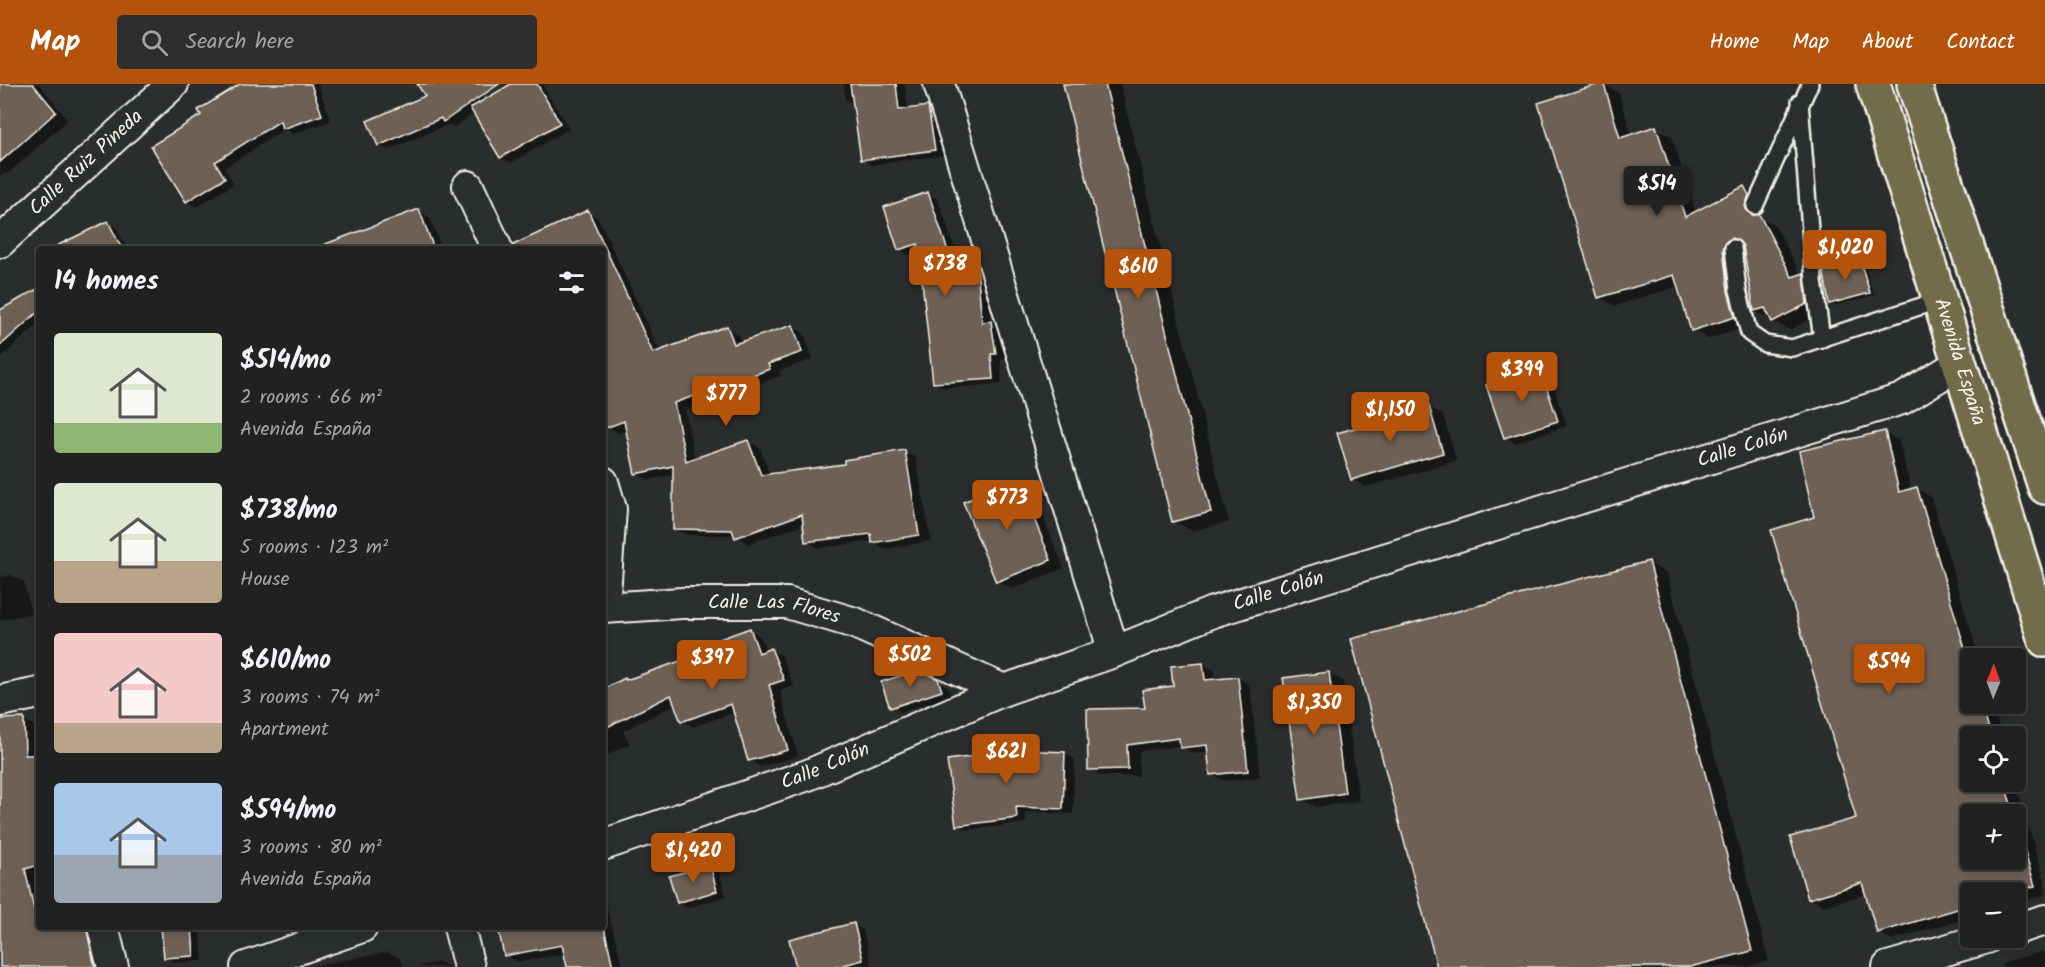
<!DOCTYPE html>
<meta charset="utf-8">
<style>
:root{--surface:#202222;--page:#2d2f2f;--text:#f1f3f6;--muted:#a2a4a5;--line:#3d3f40;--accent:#b45309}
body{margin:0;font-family:Kalam,sans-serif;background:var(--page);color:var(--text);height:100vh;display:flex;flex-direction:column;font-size:22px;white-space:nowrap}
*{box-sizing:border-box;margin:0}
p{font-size:20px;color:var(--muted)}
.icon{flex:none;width:33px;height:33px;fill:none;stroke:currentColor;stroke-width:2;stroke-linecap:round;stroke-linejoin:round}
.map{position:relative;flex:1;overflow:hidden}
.details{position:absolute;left:36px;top:162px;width:570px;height:684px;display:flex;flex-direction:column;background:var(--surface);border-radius:6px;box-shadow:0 3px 9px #0003,0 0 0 2px var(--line)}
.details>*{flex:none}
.needle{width:39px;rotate:1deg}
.controls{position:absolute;left:1960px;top:564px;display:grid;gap:12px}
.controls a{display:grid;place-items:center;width:66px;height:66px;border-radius:6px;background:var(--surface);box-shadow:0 3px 9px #0003,0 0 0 2px var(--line);font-size:30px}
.price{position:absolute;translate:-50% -51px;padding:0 14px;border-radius:6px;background:var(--accent);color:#fff;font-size:20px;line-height:39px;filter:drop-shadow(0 2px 3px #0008)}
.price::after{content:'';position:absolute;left:50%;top:36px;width:18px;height:14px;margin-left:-9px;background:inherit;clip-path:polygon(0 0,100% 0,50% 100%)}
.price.current{background:#222;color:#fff}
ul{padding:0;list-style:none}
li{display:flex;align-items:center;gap:18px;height:150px;padding:0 18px}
li span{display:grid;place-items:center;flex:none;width:168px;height:120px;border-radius:6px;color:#555}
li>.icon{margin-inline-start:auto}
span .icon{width:72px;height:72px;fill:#fffc;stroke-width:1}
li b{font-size:26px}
h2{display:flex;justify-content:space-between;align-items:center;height:72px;padding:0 18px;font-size:26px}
header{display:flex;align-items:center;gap:36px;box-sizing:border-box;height:84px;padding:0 30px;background:var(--accent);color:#fff}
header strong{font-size:28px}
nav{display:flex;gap:33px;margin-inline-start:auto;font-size:21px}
.search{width:420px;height:54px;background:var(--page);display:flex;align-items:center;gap:15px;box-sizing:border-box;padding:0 21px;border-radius:6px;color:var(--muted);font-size:22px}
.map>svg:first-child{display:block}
.shadow{fill:#0007;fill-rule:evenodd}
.building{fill:#6e6054;stroke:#f4f1e8;stroke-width:1.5}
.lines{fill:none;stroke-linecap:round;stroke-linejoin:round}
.lane-casing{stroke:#f4f1e8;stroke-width:20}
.street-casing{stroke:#f4f1e8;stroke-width:34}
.highway-casing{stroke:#f4f1e8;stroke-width:38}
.lane{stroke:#2a2d2e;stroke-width:15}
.street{stroke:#2a2d2e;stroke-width:30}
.highway{stroke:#736c4b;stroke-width:33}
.labels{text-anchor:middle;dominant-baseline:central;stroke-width:5;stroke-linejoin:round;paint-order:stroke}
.street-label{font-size:20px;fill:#f4f1e8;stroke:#2a2d2e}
</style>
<header>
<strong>Map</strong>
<div class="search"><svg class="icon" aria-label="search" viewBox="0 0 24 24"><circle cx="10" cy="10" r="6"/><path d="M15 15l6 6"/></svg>Search here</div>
<nav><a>Home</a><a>Map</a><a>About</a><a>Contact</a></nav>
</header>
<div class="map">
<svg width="2045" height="883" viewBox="0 0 2045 883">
<rect width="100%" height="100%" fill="#2a2d2e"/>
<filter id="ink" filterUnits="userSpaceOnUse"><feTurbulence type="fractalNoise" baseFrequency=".0167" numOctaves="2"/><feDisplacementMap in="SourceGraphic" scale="12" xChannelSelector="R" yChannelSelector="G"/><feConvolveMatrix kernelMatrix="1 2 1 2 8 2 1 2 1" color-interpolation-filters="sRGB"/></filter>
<g filter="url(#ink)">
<!-- shadow -->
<g class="shadow">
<path d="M 0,0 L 39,0 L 68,36 L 10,88 L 0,92 Z"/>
<path d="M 243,0 L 318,0 L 331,37 L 293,50 L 285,45 L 224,84 L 234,100 L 197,123 L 187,117 L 204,32 Z"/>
<path d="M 419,0 L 473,0 L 484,17 L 514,0 L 542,0 L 569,45 L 511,79 L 501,73 L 475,29 L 454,43 L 449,40 L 389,66 L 379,61 L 427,12 Z"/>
<path d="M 844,0 L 905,0 L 908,26 L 927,24 L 937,29 L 944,71 L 872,81 L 863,75 L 855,21 L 845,15 Z"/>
<path d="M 1064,0 L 1120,0 L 1229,438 L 1192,447 L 1173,437 Z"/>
<path d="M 1603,0 L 1619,9 L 1632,52 L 1656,44 L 1672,53 L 1696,129 L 1744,103 L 1760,113 L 1765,121 L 1760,133 L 1775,141 L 1801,191 L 1819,200 L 1823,229 L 1789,246 L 1755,227 L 1744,162 L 1739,175 L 1750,242 L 1708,255 L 1692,246 L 1679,202 L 1615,222 L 1599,213 Z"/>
<path d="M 928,110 L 938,115 L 962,186 L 977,185 L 986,190 L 991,238 L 1001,244 L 1005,275 L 1001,275 L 1002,300 L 944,304 L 934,299 L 920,167 L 909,171 L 899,165 Z"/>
<path d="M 419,127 L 430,134 L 442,165 L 361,165 Z"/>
<path d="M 588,128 L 599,135 L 660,268 L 727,244 L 739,251 L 742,259 L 793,242 L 804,249 L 813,275 L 779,287 L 781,292 L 685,326 L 695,376 L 748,357 L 760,364 L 770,391 L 846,382 L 905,368 L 916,374 L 931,457 L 885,465 L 872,457 L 819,464 L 807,457 L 805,440 L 748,460 L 736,451 L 687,451 L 675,445 L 674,391 L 648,396 L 636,389 L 628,346 L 618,349 L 607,343 L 603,333 L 603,165 L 544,165 Z"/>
<path d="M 108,138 L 116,143 L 128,165 L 77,165 Z"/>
<path d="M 1859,175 L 1863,177 L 1874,211 L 1835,222 L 1830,219 Z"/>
<path d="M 39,206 L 39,240 L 0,274 L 0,228 Z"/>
<path d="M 1540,285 L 1550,291 L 1567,342 L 1515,359 L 1505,353 Z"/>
<path d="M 1429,323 L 1443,331 L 1457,377 L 1366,403 L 1352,395 Z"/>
<path d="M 1885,349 L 1899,357 L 1911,406 L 1917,404 L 1931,413 L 1979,574 L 1971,574 L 1971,620 L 1992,620 L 2002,652 L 1971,652 L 1971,698 L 2015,698 L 2045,797 L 2045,811 L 2016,820 L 2016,808 L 1971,808 L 1971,833 L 1892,856 L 1878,848 L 1867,810 L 1824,822 L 1810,814 L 1858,735 L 1816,434 ZM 1971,730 L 2016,730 L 2016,776 L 1971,776 Z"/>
<path d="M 1018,397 L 1032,406 L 1064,484 L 1012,505 L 997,497 Z"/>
<path d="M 1649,479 L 1667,490 L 1769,877 L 1747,883 L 1439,883 Z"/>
<path d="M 11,491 L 24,498 L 31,530 L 0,536 L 0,493 Z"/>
<path d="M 749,545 L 760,552 L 767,568 L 771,566 L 782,572 L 794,602 L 780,607 L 798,672 L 760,683 L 749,676 L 735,628 L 693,643 L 682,637 L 676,620 L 623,647 L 630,660 L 603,673 L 603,607 L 711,568 Z"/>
<path d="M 1203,580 L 1215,587 L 1216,596 L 1238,594 L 1250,601 L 1260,693 L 1224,697 L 1212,690 L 1209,668 L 1193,670 L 1181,662 L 1139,667 L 1139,692 L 1101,692 L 1089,685 L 1147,626 Z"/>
<path d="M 1328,589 L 1343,597 L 1359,717 L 1316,723 L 1301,715 Z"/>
<path d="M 937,597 L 948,603 L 951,612 L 901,628 L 891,623 Z"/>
<path d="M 0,636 L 24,636 L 36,643 L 39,672 L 39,791 L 36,791 L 39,843 L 100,843 L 77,852 L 86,883 L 0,883 Z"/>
<path d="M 1022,668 L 1065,669 L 1075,675 L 1073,730 L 1025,728 L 1026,739 L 967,746 L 957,741 Z"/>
<path d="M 603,711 L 609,730 L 603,732 Z"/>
<path d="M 709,782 L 719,788 L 726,812 L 688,824 L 678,818 Z"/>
<path d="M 603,810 L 623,883 L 568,883 L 565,870 L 518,878 L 505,871 L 500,843 L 603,843 Z"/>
<path d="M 853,841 L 863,846 L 872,881 L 798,883 Z"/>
<path d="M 163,843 L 200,843 L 203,877 L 175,879 L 165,874 Z"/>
<path d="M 2045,867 L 2045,883 L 2002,883 L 2001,879 Z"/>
<path d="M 388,868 L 401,875 L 403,883 L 306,883 Z"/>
<path d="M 441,878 L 449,883 L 416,883 Z"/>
</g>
<!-- building -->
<g class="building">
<path d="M 0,0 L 33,0 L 56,28 L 0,78 Z"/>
<path d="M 240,0 L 311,0 L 322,31 L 282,45 L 280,37 L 215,78 L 225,94 L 186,118 L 151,62 L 201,31 L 198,26 Z"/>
<path d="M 417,0 L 499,0 L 443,38 L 441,34 L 378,62 L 367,37 L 425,12 Z"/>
<path d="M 511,0 L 537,0 L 560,39 L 500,74 L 470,24 Z"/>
<path d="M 850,0 L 896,0 L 899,26 L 928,22 L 935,66 L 861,76 Z"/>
<path d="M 1063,0 L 1105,0 L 1211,428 L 1172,438 Z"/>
<path d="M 1599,0 L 1604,0 L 1620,54 L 1656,42 L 1685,133 L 1744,102 L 1749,111 L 1745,122 L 1747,127 L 1752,131 L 1759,130 L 1792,193 L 1804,189 L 1807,220 L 1772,238 L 1765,224 L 1754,227 L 1743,162 L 1740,158 L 1732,154 L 1727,157 L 1723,165 L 1728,207 L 1735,233 L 1691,247 L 1674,191 L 1598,214 L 1538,19 Z"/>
<path d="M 928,108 L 954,185 L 977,183 L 982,238 L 991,237 L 996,270 L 991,270 L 993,295 L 933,299 L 918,160 L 898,166 L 884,123 Z"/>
<path d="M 419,125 L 434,165 L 320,165 L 320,162 Z"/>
<path d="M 588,126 L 653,269 L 727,242 L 734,260 L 793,241 L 802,268 L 768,280 L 770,285 L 674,319 L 686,377 L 748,356 L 761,391 L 844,380 L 844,376 L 905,366 L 919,451 L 872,459 L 871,450 L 805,458 L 802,430 L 735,454 L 732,446 L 673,445 L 673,382 L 635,390 L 624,337 L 603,345 L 603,165 L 514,165 L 513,161 Z"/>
<path d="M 108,137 L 122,165 L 50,165 Z"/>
<path d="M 1859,173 L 1870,209 L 1829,220 L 1823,184 Z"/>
<path d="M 39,204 L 39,227 L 0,262 L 0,226 Z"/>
<path d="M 1540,284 L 1558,337 L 1504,354 L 1486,301 Z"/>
<path d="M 1429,322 L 1443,369 L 1351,396 L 1337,349 Z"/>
<path d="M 1885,347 L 1899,408 L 1917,403 L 1971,585 L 1971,620 L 1981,620 L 1991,652 L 1971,652 L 1971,698 L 2004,698 L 2014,730 L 1971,730 L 1971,776 L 2016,776 L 2016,737 L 2035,802 L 2014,808 L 1971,808 L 1971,821 L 1877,849 L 1862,799 L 1808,815 L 1790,753 L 1856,734 L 1771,446 L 1814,433 L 1799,367 Z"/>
<path d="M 1018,396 L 1051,476 L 996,498 L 963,418 Z"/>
<path d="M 1649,477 L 1752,867 L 1690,883 L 1437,883 L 1351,555 Z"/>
<path d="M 750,544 L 759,569 L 771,564 L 784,596 L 769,601 L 788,666 L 748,677 L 731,620 L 681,638 L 671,611 L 603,645 L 603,605 L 625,594 L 626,596 L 709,567 L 706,560 Z"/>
<path d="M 1203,579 L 1205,596 L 1238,593 L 1248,687 L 1210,691 L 1207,661 L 1180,664 L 1179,654 L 1127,661 L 1128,685 L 1088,686 L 1087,625 L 1145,624 L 1142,606 L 1173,602 L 1171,582 Z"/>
<path d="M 918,586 L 938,595 L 942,607 L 890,624 L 881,598 Z"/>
<path d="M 1329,588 L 1345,709 L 1300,716 L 1283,594 Z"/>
<path d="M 24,634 L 25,671 L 39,671 L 39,781 L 25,785 L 38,843 L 86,843 L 95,883 L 0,883 L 0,635 Z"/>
<path d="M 1022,666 L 1065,668 L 1063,725 L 1016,723 L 1017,734 L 956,742 L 947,676 Z"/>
<path d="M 710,781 L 717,807 L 677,819 L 669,792 Z"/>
<path d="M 854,839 L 863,876 L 836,883 L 796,883 L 789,855 Z"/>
<path d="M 161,843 L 192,843 L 194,872 L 164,874 Z"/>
<path d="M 498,843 L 604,843 L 613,883 L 567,883 L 562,861 L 504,872 Z"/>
</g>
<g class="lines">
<!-- lane casing -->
<g class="lane-casing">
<g id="lane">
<path d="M 1800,18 L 1814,197 L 1822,255"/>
<path d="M 1755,122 L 1810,0"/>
<path d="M 1733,164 L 1738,206 L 1749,249 L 1765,260 L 1792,264 L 1940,216"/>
</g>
</g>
<!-- street casing -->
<g class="street-casing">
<g id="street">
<path d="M 939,0 L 1114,568"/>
<path d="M 468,102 L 497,165"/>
<path id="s1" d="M 0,158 L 173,0"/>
<path d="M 603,398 L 611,425 L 604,524"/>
<path id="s2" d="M 603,524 L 682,519 L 787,519 L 855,539 L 1004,606"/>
<path d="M 0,617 L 39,609"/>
<path id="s3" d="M 603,761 L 808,691 L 1004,606 L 1114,568 L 1213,528 L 1902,315 L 1959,280"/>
<path d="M 103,843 L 113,883"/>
<path d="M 459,843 L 469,883"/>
<path d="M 2016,845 L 2045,836"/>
<path d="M 246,883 L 362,843"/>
<path d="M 1888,883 L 1987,854"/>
</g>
</g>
<!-- highway casing -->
<g class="highway-casing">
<g id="highway">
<path id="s4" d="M 1873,0 L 2045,556"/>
<path d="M 1914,0 L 2045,403"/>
</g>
</g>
<!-- lane -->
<use href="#lane" class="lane"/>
<!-- street -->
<use href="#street" class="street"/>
<!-- highway -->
<use href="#highway" class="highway"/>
</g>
</g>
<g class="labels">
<!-- street labels -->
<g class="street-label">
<text stroke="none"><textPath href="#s1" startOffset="117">Calle Ruiz Pineda</textPath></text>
<text stroke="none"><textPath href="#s4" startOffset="291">Avenida España</textPath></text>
<text stroke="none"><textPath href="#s3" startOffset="1208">Calle Colón</textPath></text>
<text stroke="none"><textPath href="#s3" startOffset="722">Calle Colón</textPath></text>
<text stroke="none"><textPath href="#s2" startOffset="172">Calle Las Flores</textPath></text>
<text stroke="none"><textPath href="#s3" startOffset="236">Calle Colón</textPath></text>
</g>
</g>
</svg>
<div class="controls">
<a><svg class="needle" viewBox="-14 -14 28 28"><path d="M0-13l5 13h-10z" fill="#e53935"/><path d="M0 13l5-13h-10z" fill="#a2a4a5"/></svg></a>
<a><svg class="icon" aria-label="locate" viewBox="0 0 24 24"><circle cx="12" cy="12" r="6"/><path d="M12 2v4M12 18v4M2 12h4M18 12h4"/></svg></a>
<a>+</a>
<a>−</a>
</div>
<b class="price current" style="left:1657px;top:133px">$514</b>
<b class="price" style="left:1845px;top:197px">$1,020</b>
<b class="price" style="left:945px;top:213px">$738</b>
<b class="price" style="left:1138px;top:216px">$610</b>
<b class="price" style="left:1522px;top:319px">$399</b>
<b class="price" style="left:726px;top:343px">$777</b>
<b class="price" style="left:1390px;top:359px">$1,150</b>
<b class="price" style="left:1007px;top:447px">$773</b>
<b class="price" style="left:910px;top:604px">$502</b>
<b class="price" style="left:712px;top:607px">$397</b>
<b class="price" style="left:1889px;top:611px">$594</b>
<b class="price" style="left:1314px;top:652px">$1,350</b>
<b class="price" style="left:1006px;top:701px">$621</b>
<b class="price" style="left:693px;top:800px">$1,420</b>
<section class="details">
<h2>14 homes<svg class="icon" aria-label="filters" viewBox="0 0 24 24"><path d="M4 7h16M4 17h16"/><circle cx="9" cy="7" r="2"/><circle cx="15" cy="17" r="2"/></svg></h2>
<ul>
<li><span style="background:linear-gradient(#dfe7d0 75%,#8fb573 0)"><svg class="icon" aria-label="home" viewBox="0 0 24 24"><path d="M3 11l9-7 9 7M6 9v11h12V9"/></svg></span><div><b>$514/mo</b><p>2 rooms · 66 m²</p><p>Avenida España</p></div></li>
<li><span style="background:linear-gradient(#dfe7d0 65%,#b9a48a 0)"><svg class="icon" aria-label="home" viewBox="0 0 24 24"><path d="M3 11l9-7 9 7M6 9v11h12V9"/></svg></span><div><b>$738/mo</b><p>5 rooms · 123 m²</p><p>House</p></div></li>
<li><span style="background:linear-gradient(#f6c9c9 75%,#b9a48a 0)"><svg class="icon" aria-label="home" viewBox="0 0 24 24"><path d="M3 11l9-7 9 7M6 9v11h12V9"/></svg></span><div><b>$610/mo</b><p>3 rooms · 74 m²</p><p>Apartment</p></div></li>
<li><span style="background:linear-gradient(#a9c7e8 60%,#9aa5b1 0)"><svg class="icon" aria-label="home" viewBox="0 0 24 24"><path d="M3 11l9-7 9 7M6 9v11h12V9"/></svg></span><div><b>$594/mo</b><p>3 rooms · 80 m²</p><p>Avenida España</p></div></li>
</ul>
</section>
</div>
